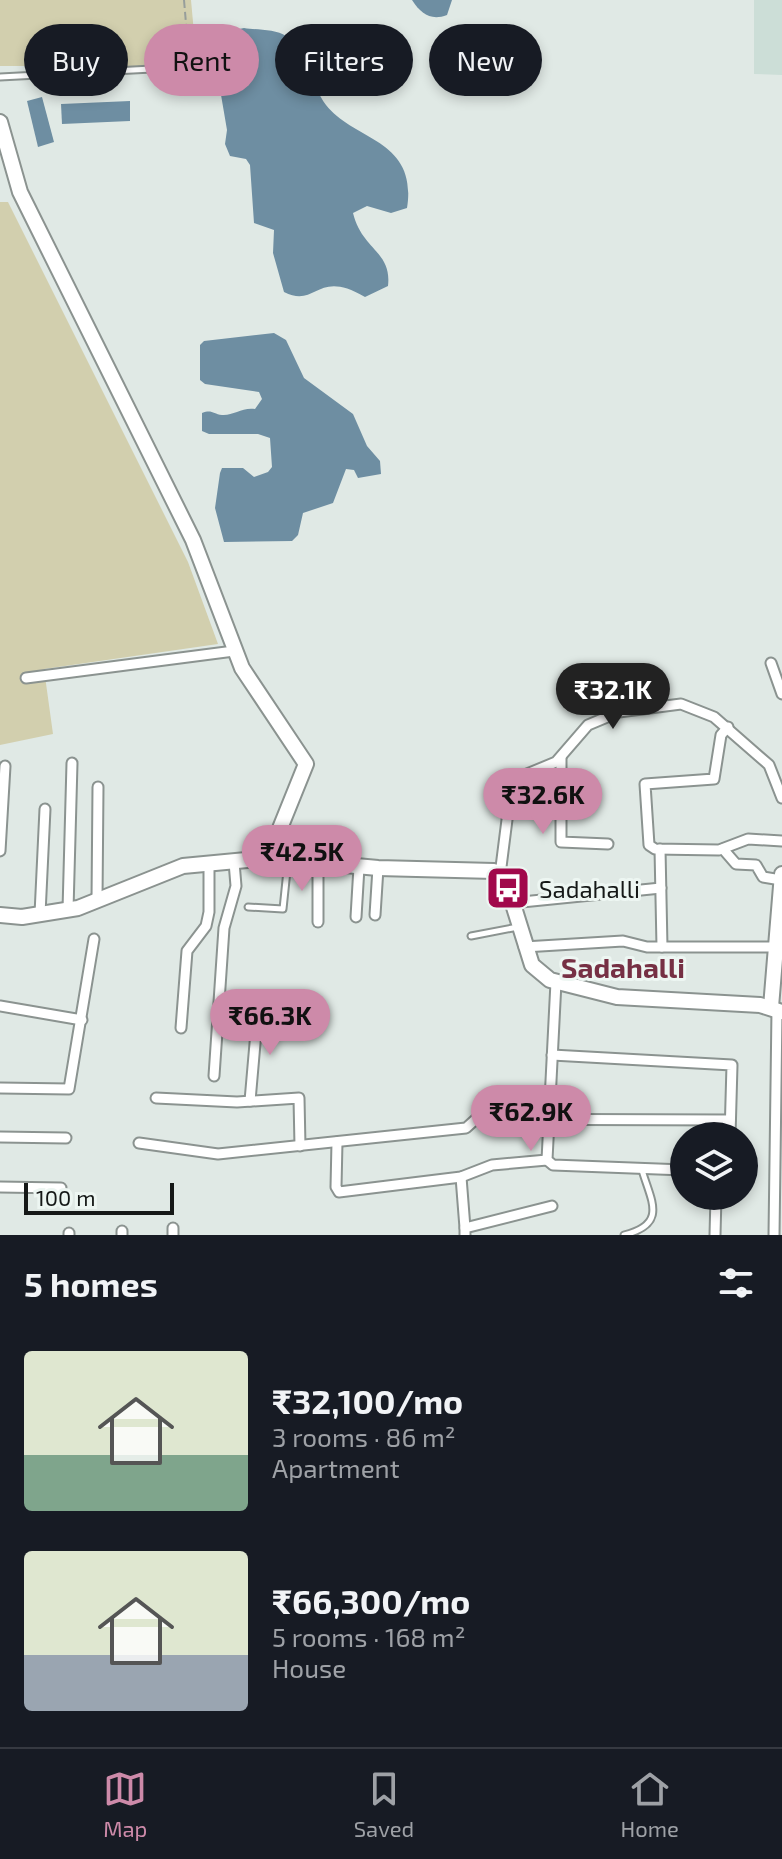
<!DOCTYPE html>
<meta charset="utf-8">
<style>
:root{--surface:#171b24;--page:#242831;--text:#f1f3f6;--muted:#9ea1a6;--line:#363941;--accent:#cd8aa9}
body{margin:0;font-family:"Exo 2",sans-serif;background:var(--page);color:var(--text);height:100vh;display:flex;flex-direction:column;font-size:30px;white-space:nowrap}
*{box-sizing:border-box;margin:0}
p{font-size:26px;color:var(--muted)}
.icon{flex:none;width:44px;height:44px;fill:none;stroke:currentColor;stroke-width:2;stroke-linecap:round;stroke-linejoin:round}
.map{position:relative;height:1235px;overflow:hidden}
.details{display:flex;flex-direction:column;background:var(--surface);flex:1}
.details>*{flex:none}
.hud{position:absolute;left:24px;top:24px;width:734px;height:72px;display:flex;gap:16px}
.fabs{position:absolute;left:670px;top:1122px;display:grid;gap:16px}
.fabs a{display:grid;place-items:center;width:88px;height:88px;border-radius:50%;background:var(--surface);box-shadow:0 4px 12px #0003;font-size:40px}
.scale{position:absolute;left:24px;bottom:20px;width:150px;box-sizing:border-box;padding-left:8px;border:4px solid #151817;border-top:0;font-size:22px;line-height:28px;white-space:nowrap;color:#151817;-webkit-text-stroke:6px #edf6f2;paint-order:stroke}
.price{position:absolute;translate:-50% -68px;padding:0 18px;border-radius:28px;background:var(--accent);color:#111;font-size:26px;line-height:52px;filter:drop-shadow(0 2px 4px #0008)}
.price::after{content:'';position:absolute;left:50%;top:48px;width:24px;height:18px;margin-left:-12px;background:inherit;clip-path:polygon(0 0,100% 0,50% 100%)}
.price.on{background:#222;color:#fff}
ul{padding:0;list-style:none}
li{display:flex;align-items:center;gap:24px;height:200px;padding:0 24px}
li span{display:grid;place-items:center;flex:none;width:224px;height:160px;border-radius:8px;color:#555}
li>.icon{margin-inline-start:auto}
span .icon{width:96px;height:96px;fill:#fffc;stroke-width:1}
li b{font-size:34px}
h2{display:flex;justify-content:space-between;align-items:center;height:96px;padding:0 24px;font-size:34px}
.pill{padding:0 28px;border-radius:36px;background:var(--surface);box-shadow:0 4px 12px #0003;font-size:28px;line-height:72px}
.pill.on{background:var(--accent);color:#111}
.tab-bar{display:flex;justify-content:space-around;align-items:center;height:112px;border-top:2px solid var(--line);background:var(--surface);font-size:22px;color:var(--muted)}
.tab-bar a{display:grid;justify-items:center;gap:4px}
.tab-bar .on{color:var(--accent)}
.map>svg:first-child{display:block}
.built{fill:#ccded7}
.green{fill:#d2cfae}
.water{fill:#6e8ea2}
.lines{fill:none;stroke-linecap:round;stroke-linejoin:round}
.lane-casing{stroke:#8b9390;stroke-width:9}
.street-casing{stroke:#8b9390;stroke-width:13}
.secondary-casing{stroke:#8b9390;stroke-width:18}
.path{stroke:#979e9b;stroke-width:2;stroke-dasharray:8 4;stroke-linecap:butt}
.lane{stroke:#fff;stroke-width:5}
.street{stroke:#fff;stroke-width:9}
.secondary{stroke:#fff;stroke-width:14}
.labels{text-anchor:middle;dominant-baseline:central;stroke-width:6;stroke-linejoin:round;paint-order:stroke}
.poi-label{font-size:24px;fill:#151817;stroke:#edf6f2;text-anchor:start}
.quarter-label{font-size:28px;font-weight:bold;fill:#763044;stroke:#edf6f2}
</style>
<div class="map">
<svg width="782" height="1235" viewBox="0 0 782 1235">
<rect width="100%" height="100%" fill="#e0e9e5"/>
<!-- built -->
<path class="built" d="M 754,0 L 782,0 L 782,75 L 754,74 Z"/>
<!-- green -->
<g class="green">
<path d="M 0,0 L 191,0 L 197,66 L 0,66 Z"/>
<path d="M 0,202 L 8,202 L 188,562 L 218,644 L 44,669 L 53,734 L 0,745 Z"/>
</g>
<!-- water -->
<g class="water">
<path d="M 412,0 L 452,0 L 447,15 C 431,21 421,14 412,0 Z"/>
<path d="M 244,28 C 256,30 276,29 286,36 C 302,49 312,86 326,105 C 354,141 418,139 407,208 L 391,213 L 367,206 L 353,213 C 362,250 392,251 388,286 L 365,297 C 316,268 317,309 284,292 L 273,253 L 274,230 L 254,223 L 250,165 L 246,159 L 230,156 L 225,144 L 227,130 L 213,48 L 221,33 Z"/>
<path d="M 42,97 L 54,142 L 38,147 L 27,101 Z"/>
<path d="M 130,101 L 130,121 L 62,124 L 61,104 Z"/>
<path d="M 274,333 L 286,340 L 304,378 L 353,414 L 367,446 L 380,461 L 381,474 L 358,478 L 354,470 L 346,469 L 333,503 L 303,513 L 298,535 L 292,541 L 224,542 L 215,508 L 220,473 L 222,468 L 243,468 L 254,477 L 268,472 L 272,467 L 270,438 L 258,434 L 209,434 L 202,431 L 202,413 C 212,409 213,414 222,415 C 233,416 242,407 255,409 L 262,399 L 259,392 L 205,384 L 200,380 L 200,345 L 204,341 Z"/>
</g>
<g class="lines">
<!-- lane casing -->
<g class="lane-casing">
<g id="lane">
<path d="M 0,77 L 190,67"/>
<path d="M 248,907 L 283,909 L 288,861"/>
<path d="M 471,936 L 518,927"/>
<path d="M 624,1235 C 668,1224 651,1201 642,1170"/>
</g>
</g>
<!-- street casing -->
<g class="street-casing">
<g id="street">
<path d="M 771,663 L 782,694"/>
<path d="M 26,678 L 234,651"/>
<path d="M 728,727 L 721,735 L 714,779 L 645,784 L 649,845 L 655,849 L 719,850 L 748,839 L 782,841"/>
<path d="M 561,757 L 561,842 L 608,844"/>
<path d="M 660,849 L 662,947"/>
<path d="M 723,849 L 736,864 L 756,865 L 763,877 L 781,880"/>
<path d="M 0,851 L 5,766"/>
<path d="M 500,875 L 510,796 L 516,783 L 527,774 L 556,762 L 588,725 L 619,712 L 681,704 L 714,717 L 769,765 L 782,798"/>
<path d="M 97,900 L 98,787"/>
<path d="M 512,903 L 661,888"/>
<path d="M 68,910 L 72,763"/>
<path d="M 40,914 L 45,809"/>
<path d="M 375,915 L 378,868"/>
<path d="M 356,917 L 359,867"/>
<path d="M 318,922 L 318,863"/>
<path d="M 524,947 L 623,941 L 647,947 L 776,947"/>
<path d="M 556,982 L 547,1160 L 553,1165 L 684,1170"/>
<path d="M 0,1006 L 82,1020"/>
<path d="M 181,1028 L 187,951 L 206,926 L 209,912 L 209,864"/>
<path d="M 552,1055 L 732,1065 L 730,1136"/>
<path d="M 214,1076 L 224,928 L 236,886 L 234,862"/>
<path d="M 0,1088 L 69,1089 L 94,939"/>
<path d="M 156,1098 L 237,1102 L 299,1098 L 300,1146"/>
<path d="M 250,1101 L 258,1009"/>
<path d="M 0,1137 L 66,1138"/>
<path d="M 337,1142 L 336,1187 L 339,1192 L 461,1177 L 492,1165 L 547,1160"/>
<path d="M 139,1143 L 218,1154 L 466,1128 L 476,1119 L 730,1120"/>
<path d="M 461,1177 L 465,1228"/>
<path d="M 0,1187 L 61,1188"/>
<path d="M 173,1228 L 173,1235"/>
<path d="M 122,1231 L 122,1235"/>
<path d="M 69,1233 L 69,1235"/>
<path d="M 465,1235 L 465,1228 L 552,1206"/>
<path d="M 715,1235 L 716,1196"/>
<path d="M 774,1235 L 777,1010"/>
</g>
</g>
<!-- secondary casing -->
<g class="secondary-casing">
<g id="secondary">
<path d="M 0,122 L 20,192 L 193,540 L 242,668 L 306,764 L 268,858"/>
<path d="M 0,915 L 22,917 L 78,908 L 183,866 L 268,858 L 378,868 L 494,871 L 508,888 L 532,965 L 550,980 L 617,997 L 760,1005 L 782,1012"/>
<path d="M 771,1007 L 782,874"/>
</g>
</g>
<!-- path -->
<path class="path" d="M 184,0 L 189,59"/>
<!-- lane -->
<use href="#lane" class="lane"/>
<!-- street -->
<use href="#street" class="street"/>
<!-- secondary -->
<use href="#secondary" class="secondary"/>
</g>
<!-- icons -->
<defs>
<g id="bus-square" transform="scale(2.3)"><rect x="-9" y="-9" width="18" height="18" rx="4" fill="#a1094b" stroke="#edf6f2"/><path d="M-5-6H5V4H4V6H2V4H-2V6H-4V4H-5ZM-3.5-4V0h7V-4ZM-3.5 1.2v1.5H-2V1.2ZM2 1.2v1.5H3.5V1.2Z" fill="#fff"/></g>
</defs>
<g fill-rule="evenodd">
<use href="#bus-square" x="508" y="888"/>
</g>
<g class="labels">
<!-- poi labels -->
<g class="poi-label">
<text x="539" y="888">Sadahalli</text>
</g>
<!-- quarter labels -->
<g class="quarter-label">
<text x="623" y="967">Sadahalli</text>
</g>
</g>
</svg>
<div class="fabs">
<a><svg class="icon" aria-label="layers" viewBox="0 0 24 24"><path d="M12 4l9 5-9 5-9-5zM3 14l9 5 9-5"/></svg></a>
</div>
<div class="scale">100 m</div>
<b class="price on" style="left:613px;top:731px">₹32.1K</b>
<b class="price" style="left:543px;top:836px">₹32.6K</b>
<b class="price" style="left:302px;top:893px">₹42.5K</b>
<b class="price" style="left:270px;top:1057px">₹66.3K</b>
<b class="price" style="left:531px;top:1153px">₹62.9K</b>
<div class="hud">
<a class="pill">Buy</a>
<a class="pill on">Rent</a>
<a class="pill">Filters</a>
<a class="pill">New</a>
</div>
</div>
<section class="details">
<h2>5 homes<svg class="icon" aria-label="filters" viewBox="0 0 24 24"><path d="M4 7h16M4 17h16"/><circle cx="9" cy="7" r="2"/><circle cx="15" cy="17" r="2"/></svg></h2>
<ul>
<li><span style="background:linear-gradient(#dfe7d0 65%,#7fa58c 0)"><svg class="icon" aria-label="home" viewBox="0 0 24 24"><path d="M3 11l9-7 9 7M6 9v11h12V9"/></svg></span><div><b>₹32,100/mo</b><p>3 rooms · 86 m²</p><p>Apartment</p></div></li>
<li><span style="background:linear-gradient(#dfe7d0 65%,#9aa5b1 0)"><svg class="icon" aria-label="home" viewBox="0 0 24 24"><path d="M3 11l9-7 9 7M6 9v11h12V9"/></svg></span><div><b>₹66,300/mo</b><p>5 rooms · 168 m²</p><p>House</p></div></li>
</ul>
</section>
<nav class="tab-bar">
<a class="on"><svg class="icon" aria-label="map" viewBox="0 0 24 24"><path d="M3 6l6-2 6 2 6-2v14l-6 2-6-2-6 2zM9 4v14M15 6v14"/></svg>Map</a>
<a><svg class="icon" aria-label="saved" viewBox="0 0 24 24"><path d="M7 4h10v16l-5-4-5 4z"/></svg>Saved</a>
<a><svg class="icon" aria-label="home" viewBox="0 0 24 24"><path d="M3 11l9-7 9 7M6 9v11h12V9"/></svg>Home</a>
</nav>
